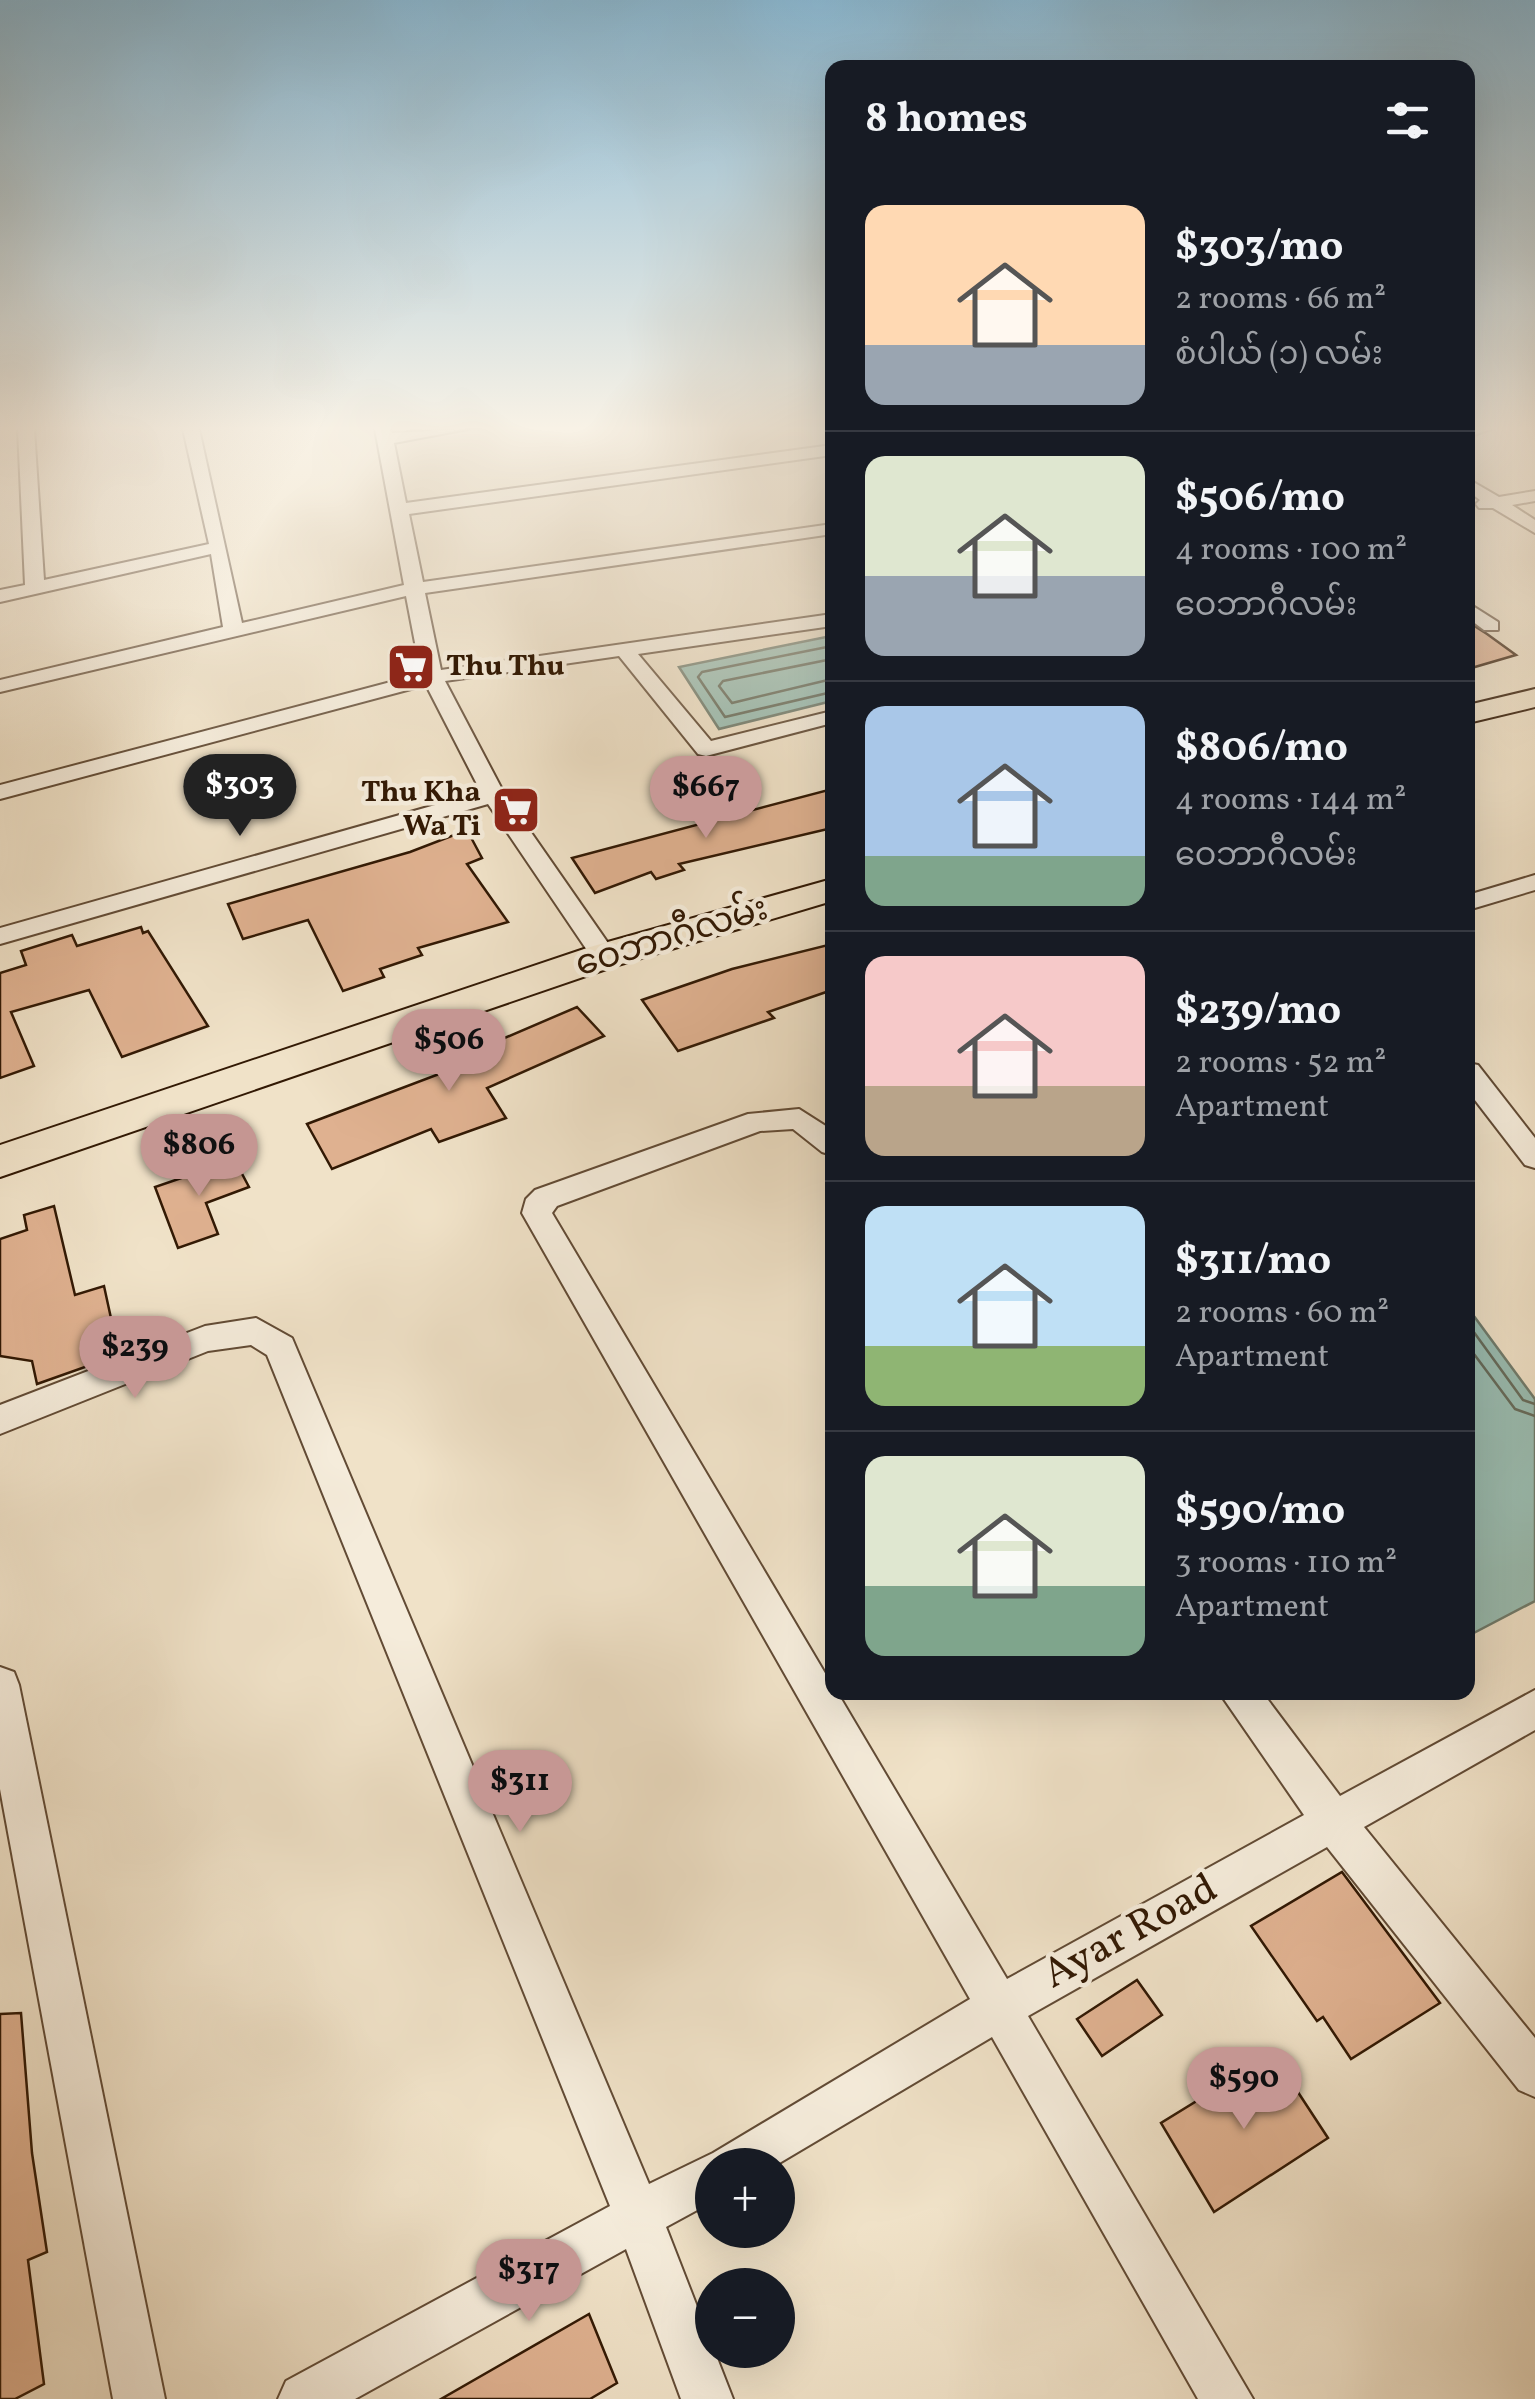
<!DOCTYPE html>
<meta charset="utf-8">
<style>
:root{--surface:#171b24;--page:#242831;--text:#f1f3f6;--muted:#9ea1a6;--line:#363941;--accent:#c59692}
body{margin:0;font-family:Vollkorn,"Noto Sans Myanmar",serif;background:var(--page);color:var(--text);height:100vh;display:flex;flex-direction:column;font-size:38px;white-space:nowrap}
*{box-sizing:border-box;margin:0}
p{font-size:32px;color:var(--muted)}
.icon{flex:none;width:55px;height:55px;fill:none;stroke:currentColor;stroke-width:2;stroke-linecap:round;stroke-linejoin:round}
.map{position:relative;flex:1;overflow:hidden}
.side{position:absolute;left:825px;top:60px;width:650px;height:1640px;display:flex;flex-direction:column;background:var(--surface);border-radius:20px;box-shadow:0 10px 40px #0002}
.side>*{flex:none}
.buttons{position:absolute;left:695px;top:2148px;display:grid;gap:20px}
.buttons a{display:grid;place-items:center;width:100px;height:100px;border-radius:50%;background:var(--surface);box-shadow:0 10px 40px #0002;font-size:50px}
.price{position:absolute;translate:-50% -85px;padding:0 22px;border-radius:35px;background:var(--accent);color:#111;font-size:32px;line-height:65px;filter:drop-shadow(0 2px 5px #0008)}
.price::after{content:'';position:absolute;left:50%;top:60px;width:30px;height:22px;margin-left:-15px;background:inherit;clip-path:polygon(0 0,100% 0,50% 100%)}
.price.on{background:#222;color:#fff}
ul{padding:0;list-style:none}
li{display:flex;align-items:center;gap:30px;height:250px;padding:0 40px}
li+li{border-top:2px solid var(--line)}
li span{display:grid;place-items:center;flex:none;width:280px;height:200px;border-radius:20px;color:#555}
li>.icon{margin-inline-start:auto}
span .icon{width:120px;height:120px;fill:#fffc;stroke-width:1}
li b{font-size:42px}
h2{display:flex;justify-content:space-between;align-items:center;height:120px;padding:0 40px;font-size:42px}
.map>svg:first-child{display:block}
.water{fill:#9abeb3;stroke:#707c6d;stroke-width:2.5}
.lines{fill:none;stroke-linecap:round;stroke-linejoin:round}
.shore{stroke:#666c5c;stroke-width:2.5}
.building{fill:#dfb190;stroke:#321904;stroke-width:2.5}
.minor-casing{stroke:#624b35;stroke-width:4}
.primary-casing{stroke:#321904;stroke-width:4}
.minor{fill:#f5ecdb;fill-rule:evenodd}
.primary{fill:#f0e2c8;fill-rule:evenodd}
.labels{text-anchor:middle;dominant-baseline:central;stroke-width:9;stroke-linejoin:round;paint-order:stroke}
.far-poi-label{font-size:30px;font-weight:bold;fill:#321904;stroke:#f5ecdb;text-anchor:start}
.street-label{font-size:35px;fill:#321904;stroke:#f5ecdb}
.near-street-label{font-size:42px;fill:#321904;stroke:#f5ecdb}
</style>
<div class="map">
<svg width="1535" height="2399" viewBox="0 0 1535 2399">
<rect width="100%" height="100%" fill="#f0e2c8"/>
<filter id="stains"><feTurbulence type="fractalNoise" baseFrequency=".002" numOctaves="4"/><feColorMatrix values="0 0 0 0 .2 0 0 0 0 .09 0 0 0 0 .02 0 0 0 .5 -.17"/></filter>
<radialGradient id="worn" r=".72"><stop offset=".6" stop-color="#630" stop-opacity="0"/><stop offset="1" stop-color="#630" stop-opacity=".3"/></radialGradient>
<!-- water -->
<g class="water">
<path d="M 831,636 L 832,701 L 719,729 L 679,667 Z"/>
<path d="M 1468,1308 L 1535,1399 L 1535,1601 L 1468,1636 Z"/>
</g>
<g class="lines">
<!-- shore -->
<g class="shore">
<path d="M 832,646 L 702,672 L 698,677 L 725,717 L 832,692"/>
<path d="M 832,659 L 723,681 L 719,686 L 732,703 L 832,679"/>
<path d="M 1468,1324 L 1523,1400 L 1535,1404"/>
<path d="M 1468,1346 L 1515,1409 L 1535,1416"/>
</g>
</g>
<!-- building -->
<g class="building">
<path d="M 1468,622 L 1487,634 L 1516,655 L 1468,669 Z"/>
<path d="M 832,789 L 832,828 L 679,864 L 684,870 L 656,879 L 651,872 L 595,893 L 572,858 Z"/>
<path d="M 467,830 L 482,858 L 467,864 L 508,922 L 418,948 L 422,955 L 380,969 L 384,977 L 343,991 L 308,920 L 243,939 L 228,904 L 410,852 Z"/>
<path d="M 141,927 L 143,933 L 148,931 L 208,1026 L 122,1057 L 89,990 L 11,1012 L 34,1066 L 0,1078 L 0,973 L 26,965 L 21,951 L 72,935 L 77,946 Z"/>
<path d="M 832,944 L 832,990 L 768,1012 L 774,1018 L 678,1051 L 642,1000 L 732,969 Z"/>
<path d="M 577,1007 L 604,1036 L 487,1088 L 506,1118 L 439,1142 L 431,1129 L 332,1169 L 307,1124 L 500,1051 L 493,1043 Z"/>
<path d="M 231,1153 L 249,1187 L 206,1203 L 218,1234 L 178,1248 L 155,1187 L 202,1171 L 199,1164 Z"/>
<path d="M 54,1206 L 75,1295 L 104,1286 L 119,1355 L 37,1384 L 32,1361 L 0,1356 L 0,1239 L 27,1230 L 24,1215 Z"/>
<path d="M 1342,1872 L 1440,2003 L 1351,2059 L 1323,2017 L 1317,2021 L 1251,1926 Z"/>
<path d="M 1137,1980 L 1162,2015 L 1102,2056 L 1077,2019 Z"/>
<path d="M 21,2013 L 32,2153 L 47,2252 L 28,2260 L 44,2384 L 15,2399 L 0,2399 L 0,2014 Z"/>
<path d="M 1273,2054 L 1328,2138 L 1214,2212 L 1161,2123 Z"/>
<path d="M 589,2314 L 617,2383 L 590,2399 L 441,2399 Z"/>
</g>
<g class="lines">
<!-- minor casing -->
<g class="minor-casing">
<g id="minor">
<path d="M 18,429 L 34,429 L 44,580 L 209,544 L 183,429 L 199,429 L 242,623 L 404,585 L 375,429 L 391,429 L 392,433 L 468,429 L 394,443 L 406,503 L 832,445 L 832,455 L 409,514 L 423,582 L 832,524 L 832,534 L 425,593 L 441,670 L 832,614 L 832,626 L 638,654 L 711,741 L 832,711 L 832,723 L 706,756 L 698,754 L 619,656 L 445,681 L 505,795 L 617,956 L 613,962 L 595,962 L 488,804 L 0,944 L 0,928 L 481,792 L 426,685 L 0,799 L 0,785 L 421,674 L 406,596 L 0,692 L 0,680 L 223,627 L 211,554 L 0,602 L 0,590 L 25,585 Z"/>
<path d="M 1468,429 L 1491,429 L 1468,437 Z"/>
<path d="M 1468,479 L 1499,497 L 1535,491 L 1535,501 L 1512,505 L 1535,520 L 1535,533 L 1493,508 L 1479,508 L 1476,504 L 1480,500 L 1468,491 Z"/>
<path d="M 1468,603 L 1498,622 L 1498,630 L 1484,630 L 1468,618 Z"/>
<path d="M 1535,875 L 1535,890 L 1468,910 L 1468,895 Z"/>
<path d="M 1468,1063 L 1478,1065 L 1535,1138 L 1535,1168 L 1525,1165 L 1468,1091 Z"/>
<path d="M 799,1109 L 832,1130 L 832,1155 L 822,1152 L 793,1129 L 760,1131 L 557,1206 L 552,1213 L 832,1685 L 832,1692 L 837,1692 L 1007,1979 L 1304,1815 L 1219,1692 L 1262,1692 L 1340,1796 L 1535,1690 L 1535,1730 L 1364,1827 L 1535,2038 L 1535,2097 L 1519,2090 L 1327,1847 L 1028,2016 L 1253,2399 L 1198,2399 L 992,2037 L 776,2165 L 712,2165 L 712,2202 L 666,2227 L 733,2399 L 681,2399 L 626,2249 L 355,2399 L 278,2399 L 286,2381 L 610,2206 L 267,1355 L 251,1345 L 208,1351 L 0,1434 L 0,1405 L 205,1326 L 256,1318 L 292,1338 L 649,2184 L 713,2153 L 970,1999 L 522,1213 L 526,1199 L 535,1190 L 748,1114 Z"/>
<path d="M 0,1667 L 14,1672 L 19,1685 L 165,2399 L 113,2399 L 0,1789 Z"/>
</g>
</g>
<!-- primary casing -->
<g class="primary-casing">
<g id="primary">
<path d="M 1535,689 L 1535,707 L 1468,723 L 1468,705 Z"/>
<path d="M 832,879 L 832,901 L 618,965 L 0,1177 L 0,1145 L 590,947 Z"/>
</g>
</g>
<!-- minor -->
<use href="#minor" class="minor"/>
<!-- primary -->
<use href="#primary" class="primary"/>
</g>
<!-- sky -->
<linearGradient id="sky" x2="0" y2="1"><stop stop-color="#89b8d3"/><stop offset="0.56" stop-color="#f8f2e6"/><stop offset="1" stop-color="#f8f2e6" stop-opacity="0"/></linearGradient>
<rect width="1535" height="765" fill="url(#sky)"/>
<!-- icons -->
<defs>
<g id="supermarket-square" transform="scale(2.5)"><rect x="-9" y="-9" width="18" height="18" rx="4" fill="#8f2418" stroke="#f5ecdb"/><path d="M-6-5.5h2.5l.6 2H6L4.5 2H-2.5L-4.4-4H-6ZM-1.5 3.2a1.3 1.3 0 1 0 .1 0ZM3 3.2a1.3 1.3 0 1 0 .1 0Z" fill="#fff"/></g>
</defs>
<g fill-rule="evenodd">
<use href="#supermarket-square" x="411" y="667"/>
<use href="#supermarket-square" x="516" y="810"/>
</g>
<g class="labels">
<!-- far-poi labels -->
<g class="far-poi-label">
<text x="446" y="667">Thu Thu</text>
<text x="481" y="793" text-anchor="end">Thu Kha<tspan x="481" dy="34">Wa Ti</tspan></text>
</g>
<!-- street labels -->
<g class="street-label">
<text transform="translate(672 938) rotate(-17)">ဝေဘာဂီလမ်း</text>
</g>
<!-- near-street labels -->
<g class="near-street-label">
<text transform="translate(1131 1933) rotate(-29)">Ayar Road</text>
</g>
</g>
<rect width="100%" height="100%" filter="url(#stains)"/>
<rect width="100%" height="100%" fill="url(#worn)"/>
</svg>
<div class="buttons">
<a>+</a>
<a>−</a>
</div>
<b class="price on" style="left:240px;top:839px">$303</b>
<b class="price" style="left:706px;top:841px">$667</b>
<b class="price" style="left:449px;top:1094px">$506</b>
<b class="price" style="left:199px;top:1199px">$806</b>
<b class="price" style="left:135px;top:1401px">$239</b>
<b class="price" style="left:520px;top:1835px">$311</b>
<b class="price" style="left:1244px;top:2132px">$590</b>
<b class="price" style="left:529px;top:2324px">$317</b>
<section class="side">
<h2>8 homes<svg class="icon" aria-label="filters" viewBox="0 0 24 24"><path d="M4 7h16M4 17h16"/><circle cx="9" cy="7" r="2"/><circle cx="15" cy="17" r="2"/></svg></h2>
<ul>
<li><span style="background:linear-gradient(#ffd9b3 70%,#9aa5b1 0)"><svg class="icon" aria-label="home" viewBox="0 0 24 24"><path d="M3 11l9-7 9 7M6 9v11h12V9"/></svg></span><div><b>$303/mo</b><p>2 rooms · 66 m²</p><p>စံပါယ် (၁) လမ်း</p></div></li>
<li><span style="background:linear-gradient(#dfe7d0 60%,#9aa5b1 0)"><svg class="icon" aria-label="home" viewBox="0 0 24 24"><path d="M3 11l9-7 9 7M6 9v11h12V9"/></svg></span><div><b>$506/mo</b><p>4 rooms · 100 m²</p><p>ဝေဘာဂီလမ်း</p></div></li>
<li><span style="background:linear-gradient(#a9c7e8 75%,#7fa58c 0)"><svg class="icon" aria-label="home" viewBox="0 0 24 24"><path d="M3 11l9-7 9 7M6 9v11h12V9"/></svg></span><div><b>$806/mo</b><p>4 rooms · 144 m²</p><p>ဝေဘာဂီလမ်း</p></div></li>
<li><span style="background:linear-gradient(#f6c9c9 65%,#b9a48a 0)"><svg class="icon" aria-label="home" viewBox="0 0 24 24"><path d="M3 11l9-7 9 7M6 9v11h12V9"/></svg></span><div><b>$239/mo</b><p>2 rooms · 52 m²</p><p>Apartment</p></div></li>
<li><span style="background:linear-gradient(#bfe0f5 70%,#8fb573 0)"><svg class="icon" aria-label="home" viewBox="0 0 24 24"><path d="M3 11l9-7 9 7M6 9v11h12V9"/></svg></span><div><b>$311/mo</b><p>2 rooms · 60 m²</p><p>Apartment</p></div></li>
<li><span style="background:linear-gradient(#dfe7d0 65%,#7fa58c 0)"><svg class="icon" aria-label="home" viewBox="0 0 24 24"><path d="M3 11l9-7 9 7M6 9v11h12V9"/></svg></span><div><b>$590/mo</b><p>3 rooms · 110 m²</p><p>Apartment</p></div></li>
</ul>
</section>
</div>
